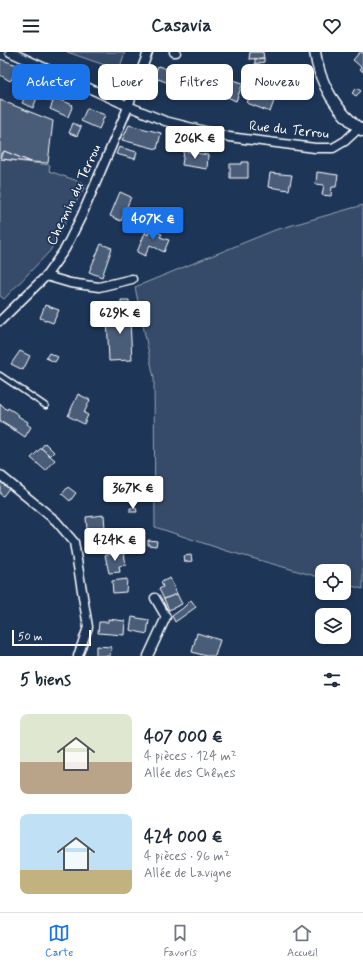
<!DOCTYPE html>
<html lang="fr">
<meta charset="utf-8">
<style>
:root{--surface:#fff;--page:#f2f2f3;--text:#1f2937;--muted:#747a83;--line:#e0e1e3;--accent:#1a73e8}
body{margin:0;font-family:Mynerve,sans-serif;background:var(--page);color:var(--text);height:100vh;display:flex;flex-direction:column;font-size:15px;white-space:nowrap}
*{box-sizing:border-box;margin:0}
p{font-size:13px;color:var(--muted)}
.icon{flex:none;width:22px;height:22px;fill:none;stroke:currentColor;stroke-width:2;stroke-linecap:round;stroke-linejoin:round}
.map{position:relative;height:604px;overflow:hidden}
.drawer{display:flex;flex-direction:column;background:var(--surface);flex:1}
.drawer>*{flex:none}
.banner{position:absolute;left:12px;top:12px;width:339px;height:36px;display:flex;gap:8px}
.controls{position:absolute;left:315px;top:512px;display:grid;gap:8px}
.controls a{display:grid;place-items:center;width:36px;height:36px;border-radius:8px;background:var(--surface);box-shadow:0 2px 6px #0003;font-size:20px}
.scale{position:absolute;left:12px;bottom:10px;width:79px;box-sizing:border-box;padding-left:4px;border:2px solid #fff;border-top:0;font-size:11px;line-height:14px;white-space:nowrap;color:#fff;-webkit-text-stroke:3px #1d3557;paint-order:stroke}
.price{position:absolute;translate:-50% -34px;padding:0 9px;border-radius:4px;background:#fff;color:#222;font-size:13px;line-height:26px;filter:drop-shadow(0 1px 2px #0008)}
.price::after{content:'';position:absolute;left:50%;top:24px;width:12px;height:9px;margin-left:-6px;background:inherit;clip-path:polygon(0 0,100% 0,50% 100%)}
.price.current{background:var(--accent);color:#fff}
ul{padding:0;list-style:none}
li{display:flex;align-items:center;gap:12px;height:100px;padding:0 20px}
li span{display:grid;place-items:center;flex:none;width:112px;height:80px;border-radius:8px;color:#555}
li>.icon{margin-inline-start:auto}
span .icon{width:48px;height:48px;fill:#fffc;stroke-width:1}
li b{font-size:17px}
h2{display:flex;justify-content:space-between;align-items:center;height:48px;padding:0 20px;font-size:17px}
.chip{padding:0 14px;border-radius:8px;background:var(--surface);box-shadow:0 2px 6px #0003;font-size:14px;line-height:36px}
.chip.current{background:var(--accent);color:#fff}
header{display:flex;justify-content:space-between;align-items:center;height:52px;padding:0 20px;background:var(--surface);font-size:18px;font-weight:800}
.tabs{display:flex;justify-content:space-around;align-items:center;height:56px;border-top:1px solid var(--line);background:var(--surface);font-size:11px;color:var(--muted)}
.tabs a{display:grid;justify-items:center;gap:2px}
.tabs .current{color:var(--accent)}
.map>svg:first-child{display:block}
.green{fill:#364b69;stroke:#9aa5b4}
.building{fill:#4a5d79;stroke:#fff}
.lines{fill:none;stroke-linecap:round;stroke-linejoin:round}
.service-casing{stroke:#fff;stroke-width:7}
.minor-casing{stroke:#fff;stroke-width:11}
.tertiary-casing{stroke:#fff;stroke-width:13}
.service{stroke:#1d3557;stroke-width:4}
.minor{stroke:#1d3557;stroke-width:8}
.tertiary{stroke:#1d3557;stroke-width:10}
.labels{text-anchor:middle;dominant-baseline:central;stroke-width:3.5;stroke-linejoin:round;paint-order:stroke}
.street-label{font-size:14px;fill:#fff;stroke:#1d3557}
</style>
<header><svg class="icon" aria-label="menu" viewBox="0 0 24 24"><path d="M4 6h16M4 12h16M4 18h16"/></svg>Casavia<svg class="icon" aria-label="heart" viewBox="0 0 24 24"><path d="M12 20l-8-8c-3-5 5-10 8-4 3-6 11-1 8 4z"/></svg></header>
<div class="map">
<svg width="363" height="604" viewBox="0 0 363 604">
<rect width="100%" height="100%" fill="#1d3557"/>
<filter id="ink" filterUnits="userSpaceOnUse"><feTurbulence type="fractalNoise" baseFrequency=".025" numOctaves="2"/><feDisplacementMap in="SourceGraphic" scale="8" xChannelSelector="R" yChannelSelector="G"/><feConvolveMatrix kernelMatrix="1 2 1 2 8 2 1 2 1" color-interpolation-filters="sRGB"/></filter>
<g filter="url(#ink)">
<!-- green -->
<g class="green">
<path d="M 67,0 L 125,0 L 119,18 Z"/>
<path d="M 0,107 L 50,113 L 49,119 L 86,132 L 50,199 L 4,247 L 0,244 Z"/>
<path d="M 363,153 L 363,537 L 344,532 L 344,519 L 322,519 L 322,526 L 227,499 L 155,475 L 154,326 L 135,235 L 275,178 Z"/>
</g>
<!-- building -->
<g class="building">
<path d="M 250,0 L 263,0 L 264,6 L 249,7 Z"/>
<path d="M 360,0 L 363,0 L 363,20 L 360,17 L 361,15 L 353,8 Z"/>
<path d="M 264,6 L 264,10 L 255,12 L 255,7 Z"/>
<path d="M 0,7 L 17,13 L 12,27 L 10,29 L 0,23 Z"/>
<path d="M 158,14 L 179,21 L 174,33 L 158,27 L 157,29 L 153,27 Z"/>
<path d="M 197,15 L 213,20 L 208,31 L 192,25 Z"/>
<path d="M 216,28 L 231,35 L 233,28 L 243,31 L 236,49 L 212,38 Z"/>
<path d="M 357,36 L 361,39 L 356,44 L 352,41 Z"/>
<path d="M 252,38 L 261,41 L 260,44 L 274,49 L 270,60 L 247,51 Z"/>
<path d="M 51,39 L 56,41 L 55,46 L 73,53 L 68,65 L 50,57 L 53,50 L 47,48 Z"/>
<path d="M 26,42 L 37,46 L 33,56 L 22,51 Z"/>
<path d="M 0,48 L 53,69 L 48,111 L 31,110 L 4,99 L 0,106 Z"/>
<path d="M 87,56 L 105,63 L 99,77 L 81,69 Z"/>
<path d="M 73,71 L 81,75 L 77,84 L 69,81 Z"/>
<path d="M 129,73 L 161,81 L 157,97 L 122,88 Z"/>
<path d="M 119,95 L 137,100 L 135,107 L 116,102 Z"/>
<path d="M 4,99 L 31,110 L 1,107 Z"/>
<path d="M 184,99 L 208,103 L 207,117 L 182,113 Z"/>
<path d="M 242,110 L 248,110 L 248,126 L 230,126 L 230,112 L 242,112 Z"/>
<path d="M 317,120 L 338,123 L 336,135 L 332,135 L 331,144 L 322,143 L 324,133 L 316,132 Z"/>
<path d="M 270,121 L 292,123 L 289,138 L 268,135 Z"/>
<path d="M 120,140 L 131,145 L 121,169 L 110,164 Z"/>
<path d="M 149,172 L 152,173 L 148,183 L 145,181 Z"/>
<path d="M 152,173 L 159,176 L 157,180 L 162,182 L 160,185 L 169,188 L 164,200 L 150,193 L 145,204 L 137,200 L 145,181 L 148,183 Z"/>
<path d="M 101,192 L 112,196 L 102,225 L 89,220 Z"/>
<path d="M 121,248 L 129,248 L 132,308 L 109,309 L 107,264 L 121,264 Z"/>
<path d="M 45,253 L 59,258 L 53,271 L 40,266 Z"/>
<path d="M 20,299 L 30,304 L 23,318 L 11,312 Z"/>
<path d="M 49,301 L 58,305 L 55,310 L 46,306 Z"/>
<path d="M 78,342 L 90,348 L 84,361 L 88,363 L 84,372 L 68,364 Z"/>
<path d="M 0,351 L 7,358 L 8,356 L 19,363 L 18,364 L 28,370 L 27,372 L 31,375 L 25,385 L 0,368 Z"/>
<path d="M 0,368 L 16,378 L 15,379 L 0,370 Z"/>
<path d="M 45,391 L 54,400 L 50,404 L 41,396 Z"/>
<path d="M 41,396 L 55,408 L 46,419 L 31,406 Z"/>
<path d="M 0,427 L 10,435 L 3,444 L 0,442 Z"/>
<path d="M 68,435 L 76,441 L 70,449 L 62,442 Z"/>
<path d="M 130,456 L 136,456 L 137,460 L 130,460 Z"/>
<path d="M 104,463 L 105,477 L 87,478 L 86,465 Z"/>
<path d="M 105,477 L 105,488 L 96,489 L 95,478 Z"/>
<path d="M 148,488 L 157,489 L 156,494 L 148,493 Z"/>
<path d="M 124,501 L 126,513 L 119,514 L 120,520 L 109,521 L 105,503 Z"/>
<path d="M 191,503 L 192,509 L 185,510 L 184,504 Z"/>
<path d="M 170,526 L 177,542 L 164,547 L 159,537 L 163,535 L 161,530 Z"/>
<path d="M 127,527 L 126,540 L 113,541 L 112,529 Z"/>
<path d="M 177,542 L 182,552 L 169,558 L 164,547 Z"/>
<path d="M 191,548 L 196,555 L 175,570 L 172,564 L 183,556 Z"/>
<path d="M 132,565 L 149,568 L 147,582 L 130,578 Z"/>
<path d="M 108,567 L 125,569 L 124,583 L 98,581 L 99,570 L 108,570 Z"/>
<path d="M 197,581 L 220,588 L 215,604 L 206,604 L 192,600 Z"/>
<path d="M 96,594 L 111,595 L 110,604 L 96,604 Z"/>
</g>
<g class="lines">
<!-- service casing -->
<g class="service-casing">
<path id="service" d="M 0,323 L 46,354"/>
</g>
<!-- minor casing -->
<g class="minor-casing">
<g id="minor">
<path d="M 10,0 L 128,54 L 165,69 L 229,85 L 315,96 L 333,96 L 345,89 L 359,76"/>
<path d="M 174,0 L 176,0"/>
<path d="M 46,224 L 70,231 L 99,235 L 132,227"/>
<path d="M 0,269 L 46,224 L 65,197 L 82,163 L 126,60 L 148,0"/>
<path d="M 0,423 L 56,469 L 74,490 L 88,575 L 78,604"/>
<path d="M 148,604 L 166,565 L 155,546"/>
</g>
</g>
<!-- tertiary casing -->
<g class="tertiary-casing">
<path id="tertiary" d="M 315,0 C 319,31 337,61 363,79"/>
</g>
<!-- service -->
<use href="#service" class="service"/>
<!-- minor -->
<use href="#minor" class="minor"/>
<!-- tertiary -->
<use href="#tertiary" class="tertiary"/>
</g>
</g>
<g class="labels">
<!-- street labels -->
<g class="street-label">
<text transform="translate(289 78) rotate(6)">Rue du Terrou</text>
<text transform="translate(74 143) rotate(-65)">Chemin du Terrou</text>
</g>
</g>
</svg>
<div class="controls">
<a><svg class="icon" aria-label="locate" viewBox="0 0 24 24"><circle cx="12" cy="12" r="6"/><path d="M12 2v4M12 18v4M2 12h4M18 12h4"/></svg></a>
<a><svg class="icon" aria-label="layers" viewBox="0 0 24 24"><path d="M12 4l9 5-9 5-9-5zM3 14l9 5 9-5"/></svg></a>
</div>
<div class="scale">50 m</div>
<b class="price" style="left:195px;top:108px">206K €</b>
<b class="price current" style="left:153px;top:189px">407K €</b>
<b class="price" style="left:120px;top:283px">629K €</b>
<b class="price" style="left:133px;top:458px">367K €</b>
<b class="price" style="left:115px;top:510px">424K €</b>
<div class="banner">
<a class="chip current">Acheter</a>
<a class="chip">Louer</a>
<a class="chip">Filtres</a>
<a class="chip">Nouveau</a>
</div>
</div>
<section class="drawer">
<h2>5 biens<svg class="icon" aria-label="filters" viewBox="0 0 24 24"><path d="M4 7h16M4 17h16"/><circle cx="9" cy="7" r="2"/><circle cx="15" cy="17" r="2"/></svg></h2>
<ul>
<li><span style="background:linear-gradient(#dfe7d0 60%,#b9a48a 0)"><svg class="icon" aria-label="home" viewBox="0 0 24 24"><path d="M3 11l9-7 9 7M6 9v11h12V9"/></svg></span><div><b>407 000 €</b><p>4 pièces · 124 m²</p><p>Allée des Chênes</p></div></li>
<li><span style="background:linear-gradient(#bfe0f5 70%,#c2b280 0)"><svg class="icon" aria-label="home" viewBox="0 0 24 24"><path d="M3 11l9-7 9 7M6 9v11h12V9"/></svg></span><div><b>424 000 €</b><p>4 pièces · 96 m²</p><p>Allée de Lavigne</p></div></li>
</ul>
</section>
<nav class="tabs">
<a class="current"><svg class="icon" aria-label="map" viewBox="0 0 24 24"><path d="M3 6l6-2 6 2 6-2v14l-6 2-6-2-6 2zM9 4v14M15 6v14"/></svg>Carte</a>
<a><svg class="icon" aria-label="saved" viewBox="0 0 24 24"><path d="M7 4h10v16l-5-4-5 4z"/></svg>Favoris</a>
<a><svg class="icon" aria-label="home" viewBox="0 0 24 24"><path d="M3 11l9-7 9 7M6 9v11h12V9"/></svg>Accueil</a>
</nav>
